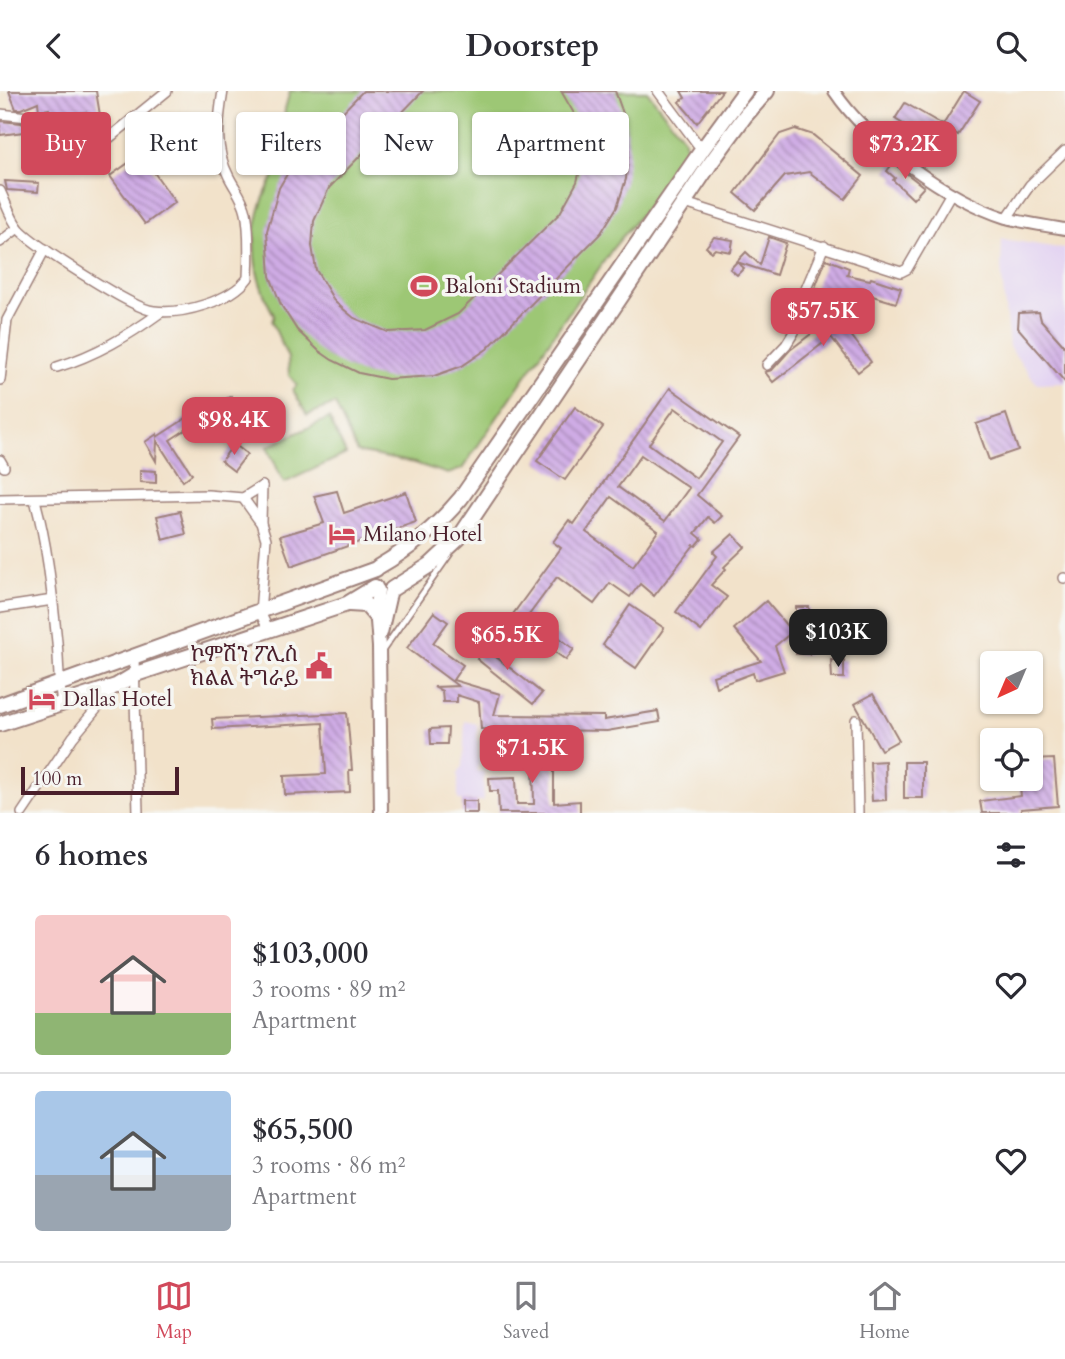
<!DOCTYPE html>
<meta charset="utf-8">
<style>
:root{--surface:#fff;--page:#f2f2f3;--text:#2b2b33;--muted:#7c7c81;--line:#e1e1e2;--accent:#d1495b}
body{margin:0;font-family:Cardo,"Noto Serif Ethiopic",serif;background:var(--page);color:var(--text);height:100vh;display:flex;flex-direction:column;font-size:26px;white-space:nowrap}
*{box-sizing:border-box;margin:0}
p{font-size:23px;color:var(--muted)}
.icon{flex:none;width:38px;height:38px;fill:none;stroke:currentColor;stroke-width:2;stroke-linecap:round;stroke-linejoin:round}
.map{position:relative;height:722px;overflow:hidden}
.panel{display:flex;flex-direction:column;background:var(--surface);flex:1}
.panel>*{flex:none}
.top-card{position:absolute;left:21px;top:21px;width:700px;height:63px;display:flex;gap:14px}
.needle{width:46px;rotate:224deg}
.buttons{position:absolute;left:980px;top:560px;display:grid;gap:14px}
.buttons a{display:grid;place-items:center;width:63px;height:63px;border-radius:7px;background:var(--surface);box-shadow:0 2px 5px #0004;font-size:35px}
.scale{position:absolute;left:21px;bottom:18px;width:158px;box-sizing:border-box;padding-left:7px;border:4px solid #4a1f2b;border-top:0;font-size:19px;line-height:24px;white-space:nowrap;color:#4a1f2b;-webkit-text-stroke:5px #f6f6f2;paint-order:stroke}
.price{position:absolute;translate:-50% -60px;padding:0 16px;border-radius:14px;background:var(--accent);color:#fff;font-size:23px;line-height:46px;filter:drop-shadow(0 2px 4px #0008)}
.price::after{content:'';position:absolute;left:50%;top:42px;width:21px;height:16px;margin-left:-10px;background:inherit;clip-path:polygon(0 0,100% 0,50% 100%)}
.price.active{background:#222;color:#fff}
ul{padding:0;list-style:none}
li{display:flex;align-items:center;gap:21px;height:175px;padding:0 35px}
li+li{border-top:2px solid var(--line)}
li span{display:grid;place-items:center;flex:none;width:196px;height:140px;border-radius:7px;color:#555}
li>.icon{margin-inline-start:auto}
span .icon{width:84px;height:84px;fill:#fffc;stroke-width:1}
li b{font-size:30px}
h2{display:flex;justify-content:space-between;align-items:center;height:84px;padding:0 35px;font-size:30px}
.pill{padding:0 24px;border-radius:7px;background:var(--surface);box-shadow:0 2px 5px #0004;font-size:24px;line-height:63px}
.pill.active{background:var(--accent);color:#fff}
header{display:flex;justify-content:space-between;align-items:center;height:91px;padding:0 35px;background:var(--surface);font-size:32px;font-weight:700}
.dock{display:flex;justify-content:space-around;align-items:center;height:98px;border-top:2px solid var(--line);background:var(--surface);font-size:19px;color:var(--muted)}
.dock a{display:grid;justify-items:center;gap:4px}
.dock .active{color:var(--accent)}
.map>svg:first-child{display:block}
.built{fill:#e3d3f2}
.green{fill:#9dc774;stroke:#747350;stroke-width:2}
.building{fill:url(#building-back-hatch);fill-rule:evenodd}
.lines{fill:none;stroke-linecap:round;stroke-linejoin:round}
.service-casing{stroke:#9e807a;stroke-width:8}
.minor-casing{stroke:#9e807a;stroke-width:12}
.tertiary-casing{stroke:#9e807a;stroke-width:14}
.secondary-casing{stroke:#9e807a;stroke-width:16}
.primary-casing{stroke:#9e807a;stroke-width:18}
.service{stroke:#fff;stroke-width:4.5}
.minor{stroke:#fff;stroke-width:9}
.tertiary{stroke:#fff;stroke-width:10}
.secondary{stroke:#fff;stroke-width:12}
.primary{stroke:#fff;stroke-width:14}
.labels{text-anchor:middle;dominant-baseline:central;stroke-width:7;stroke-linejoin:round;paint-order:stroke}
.poi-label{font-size:21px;fill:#4a1f2b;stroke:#f6f6f2;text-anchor:start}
</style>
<header><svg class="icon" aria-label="back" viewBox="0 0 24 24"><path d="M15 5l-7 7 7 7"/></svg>Doorstep<svg class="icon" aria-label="search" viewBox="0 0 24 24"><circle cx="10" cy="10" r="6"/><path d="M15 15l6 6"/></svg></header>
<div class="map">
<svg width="1065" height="722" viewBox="0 0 1065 722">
<defs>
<pattern id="building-back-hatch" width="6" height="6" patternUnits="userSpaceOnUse" patternTransform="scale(1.75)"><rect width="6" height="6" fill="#cface5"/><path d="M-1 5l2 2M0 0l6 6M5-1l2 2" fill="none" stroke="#aa8bba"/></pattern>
</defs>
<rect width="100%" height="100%" fill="#f6f6f2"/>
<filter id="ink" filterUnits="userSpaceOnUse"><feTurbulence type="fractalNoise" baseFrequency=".0143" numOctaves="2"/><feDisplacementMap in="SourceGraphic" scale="14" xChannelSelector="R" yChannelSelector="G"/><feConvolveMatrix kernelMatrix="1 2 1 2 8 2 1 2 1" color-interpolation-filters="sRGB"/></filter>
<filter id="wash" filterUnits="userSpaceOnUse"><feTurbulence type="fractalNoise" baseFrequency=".00686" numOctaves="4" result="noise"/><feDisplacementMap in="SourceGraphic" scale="28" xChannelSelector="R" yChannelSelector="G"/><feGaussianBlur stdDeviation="1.57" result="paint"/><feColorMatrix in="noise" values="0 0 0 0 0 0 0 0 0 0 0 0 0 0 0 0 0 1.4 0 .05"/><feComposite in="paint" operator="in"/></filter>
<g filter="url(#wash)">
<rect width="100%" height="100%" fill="#f2e2ca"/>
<!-- built -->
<g class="built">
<path d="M 1002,148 L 1065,158 L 1065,292 L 1037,293 L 1009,256 L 1001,177 Z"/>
<path d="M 465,630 L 477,633 L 479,673 L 476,680 L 484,680 L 483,710 L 458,709 L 458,683 L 463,675 Z"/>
</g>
<!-- green -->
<g class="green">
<path d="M 290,0 L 647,0 L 685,49 L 686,60 L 660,100 L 613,157 L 462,378 L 448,383 L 414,372 L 357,361 L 335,313 L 307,324 L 293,299 L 297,294 L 289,284 L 288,267 L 272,231 L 274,224 C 237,159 256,100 301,46 L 284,37 L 285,18 Z"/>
<path d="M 329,327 L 346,363 L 284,392 L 267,356 Z"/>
</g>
<g id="blocks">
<!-- building -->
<g class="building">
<path d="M 9,0 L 96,0 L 100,24 L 96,25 L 97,33 L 88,34 L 86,21 L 51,27 L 49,18 L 39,20 L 38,11 L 21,18 L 16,18 Z"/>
<path d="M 363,0 L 423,0 L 329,97 L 314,130 L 312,155 L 316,179 L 335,211 L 354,227 L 388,241 L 425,239 L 458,223 L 560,122 L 577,91 L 583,68 L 583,55 L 579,31 L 561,0 L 615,0 L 625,28 L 629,58 L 626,88 L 617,116 L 601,142 L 487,258 L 462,275 L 434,285 L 388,288 L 359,282 L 332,269 L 319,260 L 297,239 L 281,214 L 270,185 L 267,140 L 279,97 L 294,71 Z"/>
<path d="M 681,0 L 722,0 L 697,32 L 679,11 L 685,7 Z"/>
<path d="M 964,0 L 980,10 L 958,44 L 943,34 Z"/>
<path d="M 905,12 L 943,34 L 931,50 L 895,28 Z"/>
<path d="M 0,30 L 21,32 L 39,39 L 0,44 Z"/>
<path d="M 795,38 L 813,44 L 863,85 L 845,108 L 809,81 L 785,85 L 755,119 L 735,102 L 780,43 Z"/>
<path d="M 141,63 L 175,111 L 145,133 L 110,85 Z"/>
<path d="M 893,72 L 924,96 L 913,108 L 893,89 L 895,87 L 887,80 Z"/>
<path d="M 5,90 L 39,92 L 38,101 L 7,99 Z"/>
<path d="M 714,146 L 733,149 L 731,161 L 715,158 L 712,161 L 706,156 Z"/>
<path d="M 769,146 L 786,152 L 776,184 L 737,171 L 744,177 L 737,184 L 730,178 L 746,161 L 760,174 Z"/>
<path d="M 826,168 L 849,177 L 847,184 L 870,189 L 871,187 L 901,197 L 896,212 L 866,203 L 861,216 L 815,197 Z"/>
<path d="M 1039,221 L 1041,229 L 1065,256 L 1065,291 L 1018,237 L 1019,222 Z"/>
<path d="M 836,224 L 871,271 L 858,281 L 831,246 L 773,291 L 765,281 L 772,279 L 790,259 Z"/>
<path d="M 670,297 L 739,346 L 697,404 L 722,425 L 715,432 L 708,426 L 695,442 L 702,448 L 696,455 L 694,454 L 654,505 L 640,493 L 630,506 L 610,492 L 594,513 L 557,486 L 529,524 L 574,558 L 566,569 L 519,534 L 517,537 L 508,530 L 561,457 L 553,451 L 569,429 L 574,433 ZM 675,317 L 722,351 L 696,387 L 649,353 ZM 641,364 L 689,397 L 665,430 L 618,396 ZM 611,406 L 658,440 L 633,475 L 586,441 Z"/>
<path d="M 231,305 L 246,330 L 235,337 L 225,320 L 191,339 L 190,336 L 170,349 L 192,383 L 183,390 L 157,350 L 156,370 L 145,351 L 157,343 L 157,346 L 205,315 L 207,319 Z"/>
<path d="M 575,316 L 603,336 L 565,389 L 537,370 Z"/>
<path d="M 1006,323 L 1018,359 L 989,369 L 976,333 Z"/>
<path d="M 234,353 L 247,363 L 234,380 L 221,370 Z"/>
<path d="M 140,379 L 156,380 L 156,392 L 140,391 Z"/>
<path d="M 337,400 L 344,422 L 406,401 L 416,431 L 291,475 L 280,445 L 324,432 L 314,405 Z"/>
<path d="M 180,420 L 186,443 L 163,449 L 157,425 Z"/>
<path d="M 733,443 L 745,456 L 724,476 L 726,478 L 711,494 L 727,506 L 701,540 L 676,521 L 717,465 L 713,461 Z"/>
<path d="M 766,510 L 792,541 L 775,555 L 784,580 L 755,589 L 753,582 L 716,596 L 713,585 L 761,570 L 734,538 Z"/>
<path d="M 630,514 L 664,537 L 636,577 L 603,554 Z"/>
<rect x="796" y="516" width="13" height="47"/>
<path d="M 434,521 L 448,531 L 433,552 L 463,574 L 453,589 L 500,603 L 494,624 L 604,625 L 604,629 L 658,620 L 660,631 L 607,640 L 481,638 L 479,611 L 457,604 L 457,611 L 443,611 L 442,600 L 434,596 L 458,595 L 407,557 Z"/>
<path d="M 493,547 L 504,556 L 496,566 L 542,602 L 533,613 L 477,568 Z"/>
<path d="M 831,569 L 844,569 L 844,587 L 832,587 Z"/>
<path d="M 873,603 L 899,649 L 881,659 L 855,613 Z"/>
<path d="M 347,622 L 352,679 L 349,679 L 350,701 L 285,704 L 284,685 L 326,683 L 323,632 L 213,638 L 212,628 Z"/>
<path d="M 448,637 L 447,653 L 431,653 L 430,638 Z"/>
<path d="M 505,654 L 554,659 L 554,712 L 580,710 L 580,722 L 499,722 L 498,700 L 490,700 L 489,687 L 516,686 L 517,713 L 534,713 L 533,670 L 504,667 Z"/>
<path d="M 1054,668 L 1058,715 L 1021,718 L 1021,722 L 982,722 L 980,710 L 1021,705 L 1019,688 L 1031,688 L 1031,669 Z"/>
<path d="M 885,670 L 886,709 L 872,710 L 870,671 Z"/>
<rect x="904" y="671" width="19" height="36"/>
<rect x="462" y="710" width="15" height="12"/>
</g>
</g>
</g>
<g filter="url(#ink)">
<use href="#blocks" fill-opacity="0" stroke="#9e807a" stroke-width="2"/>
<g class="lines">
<!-- service casing -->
<g class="service-casing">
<path id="service" d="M 383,559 L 450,463"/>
</g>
<!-- minor casing -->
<g class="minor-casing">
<g id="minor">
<path d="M 658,0 L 702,59"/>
<path d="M 0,23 L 28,26 L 55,38 L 90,60 L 98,56 L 167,0"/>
<path d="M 0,100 C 6,112 11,129 20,139 C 36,155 133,218 154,220 C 182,224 231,210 248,187 C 249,166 250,141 246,121 C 243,107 235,98 229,86 C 214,58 218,30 223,0"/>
<path d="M 685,112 L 901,181 L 907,178 L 951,102"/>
<path d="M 1007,127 L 1030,94 L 1065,60"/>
<path d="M 0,151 L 18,137"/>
<path d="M 767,274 L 786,254 L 794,241 L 803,205 L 824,155"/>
<path d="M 57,276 C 96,264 128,245 161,221"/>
<path d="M 0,289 L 7,229 L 45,158"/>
<path d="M 0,369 L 4,376"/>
<path d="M 243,407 L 261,432 L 266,448 L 260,521 L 268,538"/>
<path d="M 0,408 L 208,404 L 243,407 L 262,395"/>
<path d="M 35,409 C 48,456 52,503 57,551 C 59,571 58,591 62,611"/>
<path d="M 261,430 L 262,395"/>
<path d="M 1064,487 L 1065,487"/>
<path d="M 0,517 L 53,509"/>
<path d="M 134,567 L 138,722"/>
<path d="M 856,629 L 858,722"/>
<path d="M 22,722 L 73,646 L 114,597"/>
</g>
</g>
<!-- tertiary casing -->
<g class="tertiary-casing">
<path id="tertiary" d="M 834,0 C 869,52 947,108 1006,127 C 1025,132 1046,135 1065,138"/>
</g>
<!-- secondary casing -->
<g class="secondary-casing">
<g id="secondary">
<path d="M 378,499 L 376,517 L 379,556 L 381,722"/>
<path d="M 381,542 L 391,498"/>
</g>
</g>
<!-- primary casing -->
<g class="primary-casing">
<g id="primary">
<path d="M 378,476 C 411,457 437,436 461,407 L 702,59 L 745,0"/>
<path d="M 392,498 L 430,474 L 459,447 L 710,73 L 745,25 L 767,0"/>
<path d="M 349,513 L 366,514 L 377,527"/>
<path d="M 0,614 L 376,478"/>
<path d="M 0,633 L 116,595 L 136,583 L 347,513 L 375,496"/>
</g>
</g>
<!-- service -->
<use href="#service" class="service"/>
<!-- minor -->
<use href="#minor" class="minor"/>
<!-- tertiary -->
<use href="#tertiary" class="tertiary"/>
<!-- secondary -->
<use href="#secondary" class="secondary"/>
<!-- primary -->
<use href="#primary" class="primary"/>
</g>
</g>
<!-- icons -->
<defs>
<g id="stadium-bare" transform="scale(2.1)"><path d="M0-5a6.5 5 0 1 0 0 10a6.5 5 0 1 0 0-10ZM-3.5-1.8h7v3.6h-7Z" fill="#d1495b" stroke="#f6f6f2" stroke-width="2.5" paint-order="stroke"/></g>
<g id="hotel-bare" transform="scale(2.1)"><path d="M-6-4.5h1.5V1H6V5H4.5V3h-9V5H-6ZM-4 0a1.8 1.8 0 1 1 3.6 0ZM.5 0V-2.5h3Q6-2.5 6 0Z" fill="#d1495b" stroke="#f6f6f2" stroke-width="2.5" paint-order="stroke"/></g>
<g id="civic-bare" transform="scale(2.1)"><path d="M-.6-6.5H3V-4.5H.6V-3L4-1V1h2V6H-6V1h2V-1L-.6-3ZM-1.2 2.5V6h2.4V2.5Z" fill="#d1495b" stroke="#f6f6f2" stroke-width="2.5" paint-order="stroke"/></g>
</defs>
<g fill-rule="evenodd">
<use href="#stadium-bare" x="424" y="195"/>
<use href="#hotel-bare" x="342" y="443"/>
<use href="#civic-bare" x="319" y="575"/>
<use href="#hotel-bare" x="42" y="608"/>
</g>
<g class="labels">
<!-- poi labels -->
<g class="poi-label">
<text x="445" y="195">Baloni Stadium</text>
<text x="363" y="443">Milano Hotel</text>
<text x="298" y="563" text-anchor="end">ኮምሽን ፖሊስ<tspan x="298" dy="24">ክልል ትግራይ</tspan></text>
<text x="63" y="608">Dallas Hotel</text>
</g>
</g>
</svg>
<div class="buttons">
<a><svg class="needle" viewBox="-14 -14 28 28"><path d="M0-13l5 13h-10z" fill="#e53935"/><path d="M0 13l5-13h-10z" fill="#7c7c81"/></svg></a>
<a><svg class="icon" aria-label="locate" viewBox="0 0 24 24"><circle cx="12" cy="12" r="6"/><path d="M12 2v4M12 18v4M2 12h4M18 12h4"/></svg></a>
</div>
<div class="scale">100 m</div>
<b class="price" style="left:905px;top:90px">$73.2K</b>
<b class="price" style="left:823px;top:257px">$57.5K</b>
<b class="price" style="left:234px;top:366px">$98.4K</b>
<b class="price active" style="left:838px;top:578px">$103K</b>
<b class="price" style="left:507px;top:581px">$65.5K</b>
<b class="price" style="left:532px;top:694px">$71.5K</b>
<div class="top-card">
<a class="pill active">Buy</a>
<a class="pill">Rent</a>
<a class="pill">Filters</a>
<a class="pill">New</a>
<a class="pill">Apartment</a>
</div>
</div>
<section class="panel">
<h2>6 homes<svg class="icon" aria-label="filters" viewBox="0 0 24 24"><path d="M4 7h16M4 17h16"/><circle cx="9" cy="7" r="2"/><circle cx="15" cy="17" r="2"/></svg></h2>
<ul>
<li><span style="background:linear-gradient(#f6c9c9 70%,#8fb573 0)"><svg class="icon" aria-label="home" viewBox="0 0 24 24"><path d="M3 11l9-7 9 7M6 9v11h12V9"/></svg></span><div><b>$103,000</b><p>3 rooms · 89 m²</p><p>Apartment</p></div><svg class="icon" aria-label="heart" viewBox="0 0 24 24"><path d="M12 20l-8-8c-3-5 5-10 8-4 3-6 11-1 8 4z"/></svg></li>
<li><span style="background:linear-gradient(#a9c7e8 60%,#9aa5b1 0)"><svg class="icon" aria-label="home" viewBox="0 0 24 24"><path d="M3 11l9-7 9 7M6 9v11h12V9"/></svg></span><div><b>$65,500</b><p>3 rooms · 86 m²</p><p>Apartment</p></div><svg class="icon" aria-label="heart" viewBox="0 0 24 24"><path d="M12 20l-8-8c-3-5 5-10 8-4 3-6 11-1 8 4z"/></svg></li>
</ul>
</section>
<nav class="dock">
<a class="active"><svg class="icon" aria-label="map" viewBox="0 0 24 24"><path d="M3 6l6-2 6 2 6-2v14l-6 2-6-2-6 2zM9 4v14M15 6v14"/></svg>Map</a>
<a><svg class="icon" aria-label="saved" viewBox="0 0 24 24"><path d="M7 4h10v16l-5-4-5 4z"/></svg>Saved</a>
<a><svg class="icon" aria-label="home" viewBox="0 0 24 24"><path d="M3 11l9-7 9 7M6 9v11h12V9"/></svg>Home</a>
</nav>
